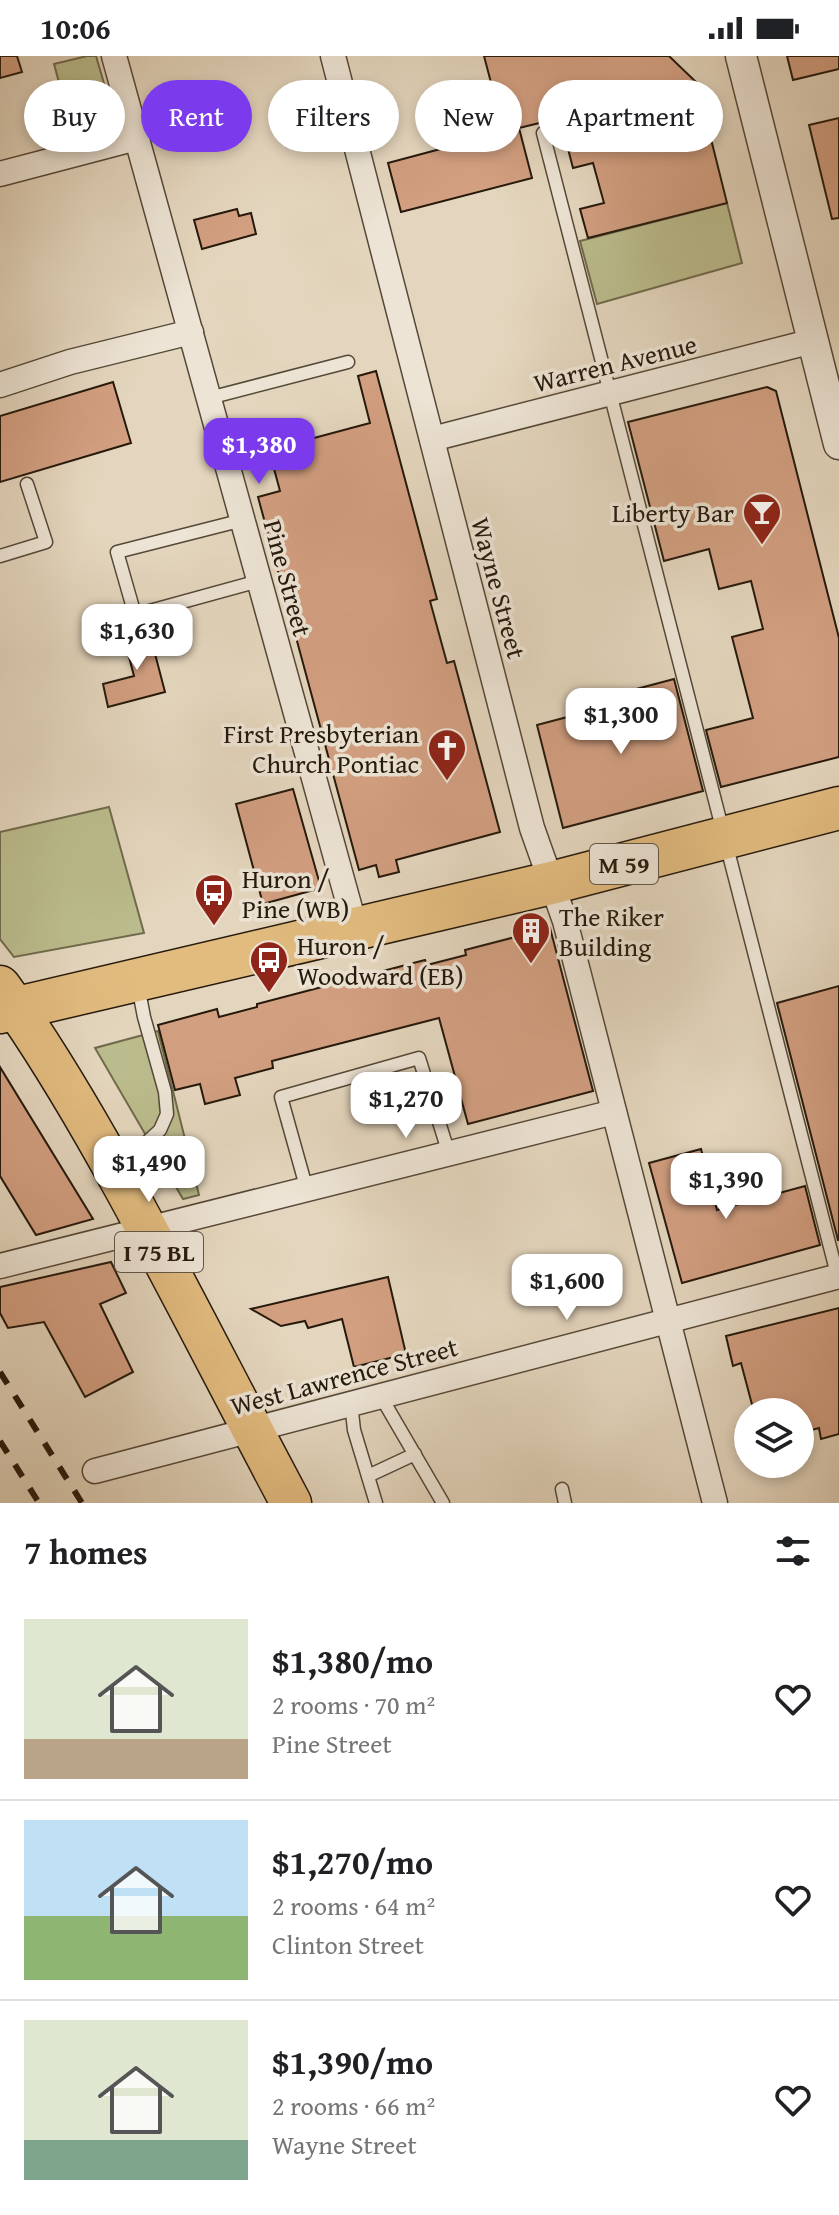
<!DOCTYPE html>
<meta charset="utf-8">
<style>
:root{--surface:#fff;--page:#f2f2f2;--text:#202124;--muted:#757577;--line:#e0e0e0;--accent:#7c3aed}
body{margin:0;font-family:"Gentium Book Plus",serif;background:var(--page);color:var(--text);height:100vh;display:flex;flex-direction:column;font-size:30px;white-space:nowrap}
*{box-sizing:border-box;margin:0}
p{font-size:26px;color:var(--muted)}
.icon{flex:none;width:44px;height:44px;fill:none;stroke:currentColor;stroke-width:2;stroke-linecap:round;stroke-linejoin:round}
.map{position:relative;height:1447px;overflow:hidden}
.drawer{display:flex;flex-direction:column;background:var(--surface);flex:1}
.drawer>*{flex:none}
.guide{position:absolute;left:24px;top:24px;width:792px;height:72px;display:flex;gap:16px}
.tools{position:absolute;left:734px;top:1342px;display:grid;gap:16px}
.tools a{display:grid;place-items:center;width:80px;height:80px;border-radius:50%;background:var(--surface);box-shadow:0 4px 12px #0003;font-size:40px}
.price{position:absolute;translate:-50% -68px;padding:0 18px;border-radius:16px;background:#fff;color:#222;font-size:26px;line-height:52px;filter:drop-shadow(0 2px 4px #0008)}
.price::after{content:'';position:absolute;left:50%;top:48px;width:24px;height:18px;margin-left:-12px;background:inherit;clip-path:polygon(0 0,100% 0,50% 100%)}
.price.active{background:var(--accent);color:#fff}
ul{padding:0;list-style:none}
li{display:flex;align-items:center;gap:24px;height:200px;padding:0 24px}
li+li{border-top:2px solid var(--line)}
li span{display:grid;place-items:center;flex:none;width:224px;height:160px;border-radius:0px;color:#555}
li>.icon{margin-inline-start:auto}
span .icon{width:96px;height:96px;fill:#fffc;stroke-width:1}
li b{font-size:34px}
h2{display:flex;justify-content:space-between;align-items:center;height:96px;padding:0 24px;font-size:34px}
.pill{padding:0 28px;border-radius:36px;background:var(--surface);box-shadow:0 4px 12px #0003;font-size:28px;line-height:72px}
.pill.active{background:var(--accent);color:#fff}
.status{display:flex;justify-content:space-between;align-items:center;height:56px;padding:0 40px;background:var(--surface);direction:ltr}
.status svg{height:22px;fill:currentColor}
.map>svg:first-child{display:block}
.green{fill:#bbbc8d;stroke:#706a4c;stroke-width:2}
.building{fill:#d29f81;stroke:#25190c;stroke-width:2}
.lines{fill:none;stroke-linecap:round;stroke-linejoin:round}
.service-casing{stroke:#554838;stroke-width:15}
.minor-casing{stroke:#554838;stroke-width:27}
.tertiary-casing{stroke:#554838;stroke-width:33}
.primary-casing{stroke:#25190c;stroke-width:43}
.trunk-casing{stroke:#25190c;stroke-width:45}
.service{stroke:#ede4d5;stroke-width:12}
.minor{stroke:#ede4d5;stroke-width:24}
.tertiary{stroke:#ede4d5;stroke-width:30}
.primary{stroke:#e2bb7f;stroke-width:40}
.trunk{stroke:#e2bb7f;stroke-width:42}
.rail{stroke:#25190c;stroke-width:6;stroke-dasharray:14 14;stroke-linecap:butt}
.labels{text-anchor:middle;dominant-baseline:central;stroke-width:7;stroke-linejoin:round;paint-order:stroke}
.shield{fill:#ede4d5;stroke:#615648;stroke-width:2}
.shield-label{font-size:24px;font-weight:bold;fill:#25190c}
.street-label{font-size:26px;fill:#25190c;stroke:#ede4d5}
.poi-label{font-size:26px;fill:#25190c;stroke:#ede4d5;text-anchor:start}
</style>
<div class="status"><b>10:06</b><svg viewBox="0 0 49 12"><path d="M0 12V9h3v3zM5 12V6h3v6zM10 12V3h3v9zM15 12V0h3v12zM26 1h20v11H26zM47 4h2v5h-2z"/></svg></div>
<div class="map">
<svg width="839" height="1447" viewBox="0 0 839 1447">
<rect width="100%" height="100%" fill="#e4d6be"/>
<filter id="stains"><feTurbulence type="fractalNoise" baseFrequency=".0025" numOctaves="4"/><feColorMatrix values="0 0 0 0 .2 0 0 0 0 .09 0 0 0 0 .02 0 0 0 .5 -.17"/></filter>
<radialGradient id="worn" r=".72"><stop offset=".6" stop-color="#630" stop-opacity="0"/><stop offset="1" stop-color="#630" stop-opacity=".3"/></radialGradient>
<!-- green -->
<g class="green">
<path d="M 87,0 L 96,0 L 111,51 L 69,63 L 54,8 Z"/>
<path d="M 727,147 L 742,207 L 597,248 L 580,185 Z"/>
<path d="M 109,751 L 144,877 L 14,901 L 0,883 L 0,776 Z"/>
<path d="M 158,975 L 199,1139 L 183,1143 L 95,992 Z"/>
</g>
<!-- building -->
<g class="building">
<path d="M 0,0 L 17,0 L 22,16 L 0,22 Z"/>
<path d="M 484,0 L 669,0 L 697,27 L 727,147 L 588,182 L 580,153 L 604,147 L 593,107 L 573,112 L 560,62 L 519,72 L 532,122 L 401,156 L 388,107 L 504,76 Z"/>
<path d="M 787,0 L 839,0 L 839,13 L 793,24 Z"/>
<path d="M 839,62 L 839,162 L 832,163 L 809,69 Z"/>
<path d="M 237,153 L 239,160 L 251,157 L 256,178 L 202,193 L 194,164 Z"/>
<path d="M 376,315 L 437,543 L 430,545 L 447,607 L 454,605 L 500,776 L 396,804 L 399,816 L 379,821 L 376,809 L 359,814 L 258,441 L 280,435 L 269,394 L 370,367 L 358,320 Z"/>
<path d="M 113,326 L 131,387 L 0,426 L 0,360 Z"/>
<path d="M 767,331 L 776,335 L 839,582 L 839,701 L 721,731 L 706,674 L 753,662 L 732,581 L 763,573 L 751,525 L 719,533 L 709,493 L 664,505 L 628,366 Z"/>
<path d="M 148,571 L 165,636 L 108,651 L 103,628 L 134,620 L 123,578 Z"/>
<path d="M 674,623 L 703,735 L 563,772 L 537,669 L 628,645 L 625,636 Z"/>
<path d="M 293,733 L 321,832 L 263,848 L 236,748 Z"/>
<path d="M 550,872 L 593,1035 L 468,1068 L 439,962 L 272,1005 L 273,1012 L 235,1022 L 240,1039 L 205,1048 L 200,1028 L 175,1034 L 158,969 L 217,953 L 219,961 L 257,951 L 257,948 L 425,904 L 427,909 L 466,899 L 465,894 Z"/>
<path d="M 839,930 L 839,1184 L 838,1184 L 777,947 Z"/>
<path d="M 0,1011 L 93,1163 L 36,1179 L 0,1120 Z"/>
<path d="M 701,1093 L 717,1154 L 805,1130 L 820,1189 L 682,1227 L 649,1107 Z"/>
<path d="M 111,1206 L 126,1237 L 100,1248 L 133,1316 L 85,1341 L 44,1266 L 8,1272 L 0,1257 L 0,1231 Z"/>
<path d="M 388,1221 L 406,1298 L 354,1311 L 342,1263 L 308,1272 L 305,1265 L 281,1270 L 251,1253 Z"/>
<path d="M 839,1252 L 839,1378 L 821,1383 L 819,1372 L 800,1377 L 800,1356 L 754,1356 L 741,1307 L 733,1310 L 726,1280 Z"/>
</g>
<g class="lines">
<!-- service casing -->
<g class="service-casing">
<g id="service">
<path d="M 543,77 L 838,1222"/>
<path d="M 209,342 L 348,306"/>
<path d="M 243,464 L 117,496 L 135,559 L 259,525"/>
<path d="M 0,500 L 46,486 L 27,428"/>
<path d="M 116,1102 L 147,1086 L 160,1074 L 167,1058 L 165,1036 L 144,961 L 138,930"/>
<path d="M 307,1134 L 281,1041 L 419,1002 L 449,1098"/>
<path d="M 380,1339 L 443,1447"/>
<path d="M 351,1347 L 354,1374 L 376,1447"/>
<path d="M 368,1420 L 415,1398"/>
<path d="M 562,1433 L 565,1447"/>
</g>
</g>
<!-- minor casing -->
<g class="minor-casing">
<g id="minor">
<path d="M 114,0 L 356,874"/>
<path d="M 333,0 L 532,772 L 565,865 L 715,1447"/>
<path d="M 0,118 L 137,82"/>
<path d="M 0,329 L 70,306 L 191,276"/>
<path d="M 432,383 L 813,285"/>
<path d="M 0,1210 L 614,1056"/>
<path d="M 95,1415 L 839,1220"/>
</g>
</g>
<!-- tertiary casing -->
<g class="tertiary-casing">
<path id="tertiary" d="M 741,0 L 839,388"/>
</g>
<!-- primary casing -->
<g class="primary-casing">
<path id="primary" d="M 0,930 C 46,993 86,1062 124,1131 C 181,1235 235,1342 291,1447"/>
</g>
<!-- trunk casing -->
<g class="trunk-casing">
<path id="trunk" d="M 0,956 L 551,827 L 839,752"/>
</g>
<!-- service -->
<use href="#service" class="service"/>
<!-- minor -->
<use href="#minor" class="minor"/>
<!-- tertiary -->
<use href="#tertiary" class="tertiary"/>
<!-- primary -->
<use href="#primary" class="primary"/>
<!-- trunk -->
<use href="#trunk" class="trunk"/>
<!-- rail -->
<g class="rail">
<path d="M 0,1316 L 82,1447"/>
<path d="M 0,1385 L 39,1447"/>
</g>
</g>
<!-- icons -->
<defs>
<g id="bar-pin" transform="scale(2)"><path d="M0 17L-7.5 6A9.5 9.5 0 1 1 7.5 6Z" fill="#8f2418" stroke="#ede4d5"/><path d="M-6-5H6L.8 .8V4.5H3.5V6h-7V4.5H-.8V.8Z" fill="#fff"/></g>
<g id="church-pin" transform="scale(2)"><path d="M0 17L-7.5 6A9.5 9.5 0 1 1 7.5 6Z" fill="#8f2418" stroke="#ede4d5"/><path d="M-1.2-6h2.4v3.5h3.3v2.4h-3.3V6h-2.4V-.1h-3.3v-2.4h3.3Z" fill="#fff"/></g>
<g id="bus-pin" transform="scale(2)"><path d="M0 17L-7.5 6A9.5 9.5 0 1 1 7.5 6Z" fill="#8f2418" stroke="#ede4d5"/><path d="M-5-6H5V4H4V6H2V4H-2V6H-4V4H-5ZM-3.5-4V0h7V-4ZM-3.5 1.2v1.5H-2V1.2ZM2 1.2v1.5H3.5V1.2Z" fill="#fff"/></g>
<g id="building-pin" transform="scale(2)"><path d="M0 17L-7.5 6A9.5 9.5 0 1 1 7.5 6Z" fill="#8f2418" stroke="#ede4d5"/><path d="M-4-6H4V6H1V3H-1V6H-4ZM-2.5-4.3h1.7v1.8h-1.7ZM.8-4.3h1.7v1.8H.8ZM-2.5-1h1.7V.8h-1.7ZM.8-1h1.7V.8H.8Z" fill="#fff"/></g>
</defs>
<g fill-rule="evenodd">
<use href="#bar-pin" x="762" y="456"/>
<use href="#church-pin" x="447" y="692"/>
<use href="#bus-pin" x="214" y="837"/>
<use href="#building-pin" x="531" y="875"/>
<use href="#bus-pin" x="269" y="904"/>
</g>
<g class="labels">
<!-- shield labels -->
<g class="shield">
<rect x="590" y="788" width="68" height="40" rx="6"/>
<rect x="115" y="1176" width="88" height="40" rx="6"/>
</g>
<g class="shield-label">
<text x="624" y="808">M 59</text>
<text x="159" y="1196">I 75 BL</text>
</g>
<!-- street labels -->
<g class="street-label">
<text transform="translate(615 307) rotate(-14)">Warren Avenue</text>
<text transform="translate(288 522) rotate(75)">Pine Street</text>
<text transform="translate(499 532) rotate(75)">Wayne Street</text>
<text transform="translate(344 1320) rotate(-15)">West Lawrence Street</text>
</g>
<!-- poi labels -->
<g class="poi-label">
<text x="734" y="456" text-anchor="end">Liberty Bar</text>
<text x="419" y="677" text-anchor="end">First Presbyterian<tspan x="419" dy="30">Church Pontiac</tspan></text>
<text x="242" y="822">Huron /<tspan x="242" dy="30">Pine (WB)</tspan></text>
<text x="559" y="860">The Riker<tspan x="559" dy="30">Building</tspan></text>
<text x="297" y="889">Huron /<tspan x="297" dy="30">Woodward (EB)</tspan></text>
</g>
</g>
<rect width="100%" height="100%" filter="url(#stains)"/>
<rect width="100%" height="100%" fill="url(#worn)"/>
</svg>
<div class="tools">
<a><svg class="icon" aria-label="layers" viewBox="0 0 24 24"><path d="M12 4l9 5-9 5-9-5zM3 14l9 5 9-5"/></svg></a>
</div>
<b class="price active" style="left:259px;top:430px">$1,380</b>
<b class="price" style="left:137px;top:616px">$1,630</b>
<b class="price" style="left:621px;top:700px">$1,300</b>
<b class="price" style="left:406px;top:1084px">$1,270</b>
<b class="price" style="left:149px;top:1148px">$1,490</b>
<b class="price" style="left:726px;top:1165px">$1,390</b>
<b class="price" style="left:567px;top:1266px">$1,600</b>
<div class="guide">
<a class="pill">Buy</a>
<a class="pill active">Rent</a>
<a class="pill">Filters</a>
<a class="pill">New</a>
<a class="pill">Apartment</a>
</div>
</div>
<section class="drawer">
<h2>7 homes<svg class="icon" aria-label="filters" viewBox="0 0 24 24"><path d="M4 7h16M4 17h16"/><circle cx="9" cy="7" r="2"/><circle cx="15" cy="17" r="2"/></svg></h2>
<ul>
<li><span style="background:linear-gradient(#dfe7d0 75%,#b9a48a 0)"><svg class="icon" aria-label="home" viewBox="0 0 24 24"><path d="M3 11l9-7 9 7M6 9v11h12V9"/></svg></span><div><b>$1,380/mo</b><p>2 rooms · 70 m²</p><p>Pine Street</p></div><svg class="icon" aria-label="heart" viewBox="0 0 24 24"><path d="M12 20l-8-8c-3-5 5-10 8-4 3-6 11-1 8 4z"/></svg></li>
<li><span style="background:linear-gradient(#bfe0f5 60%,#8fb573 0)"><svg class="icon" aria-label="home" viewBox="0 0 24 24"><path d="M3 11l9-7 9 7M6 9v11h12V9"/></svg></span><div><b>$1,270/mo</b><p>2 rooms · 64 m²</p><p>Clinton Street</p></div><svg class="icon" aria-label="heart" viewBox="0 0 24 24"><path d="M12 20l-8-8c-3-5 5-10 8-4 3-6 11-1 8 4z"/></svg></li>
<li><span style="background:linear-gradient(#dfe7d0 75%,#7fa58c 0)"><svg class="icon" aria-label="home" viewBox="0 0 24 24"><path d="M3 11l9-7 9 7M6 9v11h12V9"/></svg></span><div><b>$1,390/mo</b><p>2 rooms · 66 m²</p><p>Wayne Street</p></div><svg class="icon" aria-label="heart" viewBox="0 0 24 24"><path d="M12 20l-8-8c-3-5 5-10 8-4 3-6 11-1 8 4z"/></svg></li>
</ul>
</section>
